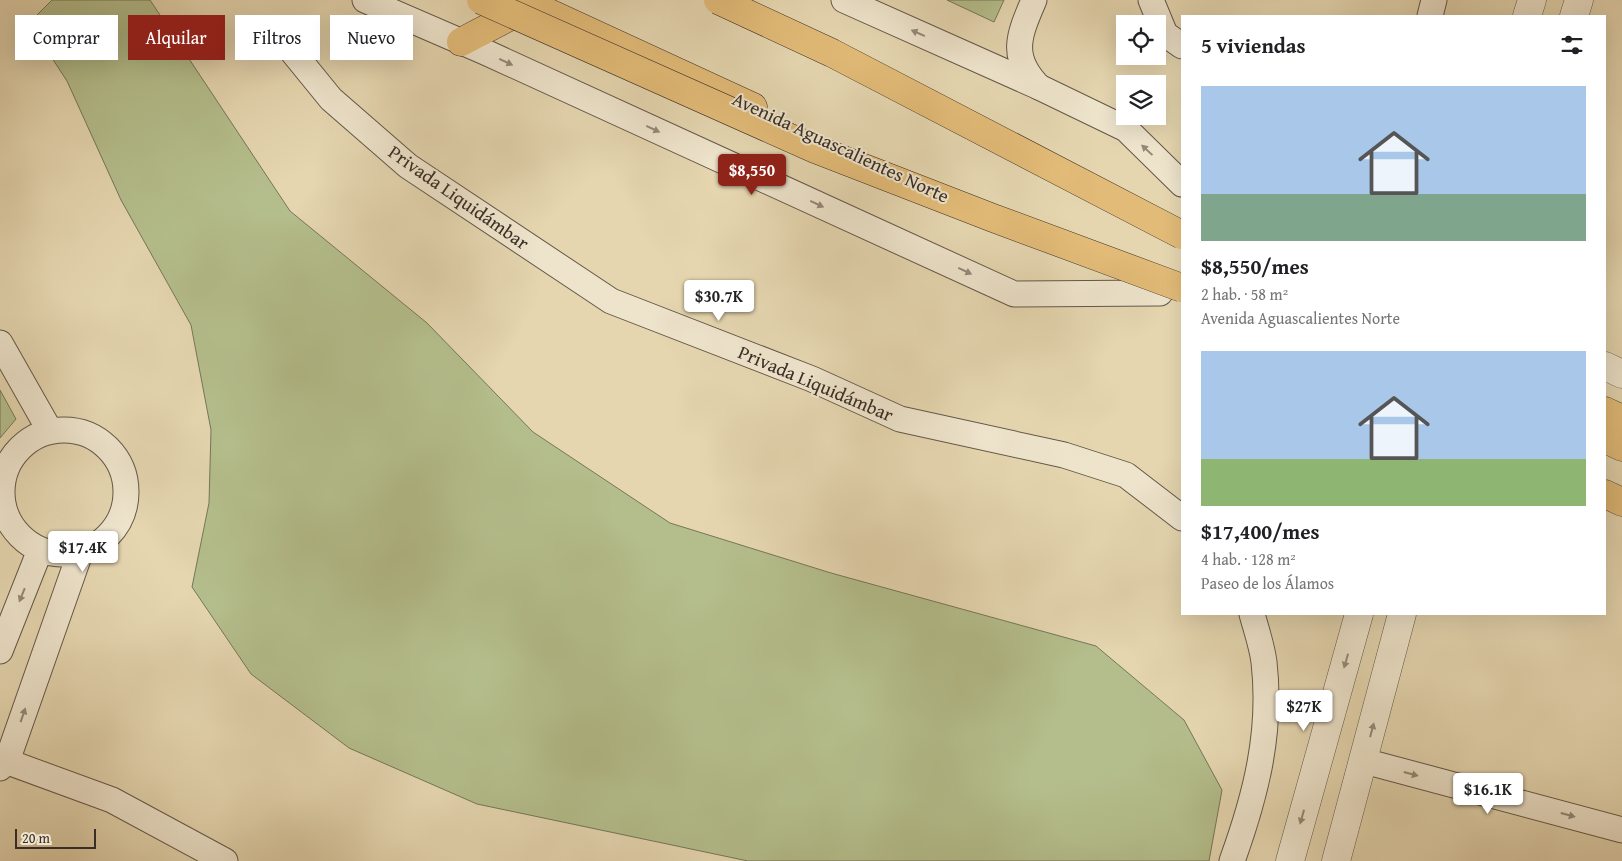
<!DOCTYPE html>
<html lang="es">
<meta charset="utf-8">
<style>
:root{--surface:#fff;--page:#f2f2f2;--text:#202124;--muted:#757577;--accent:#8f2418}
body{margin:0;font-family:"Gentium Book Plus",serif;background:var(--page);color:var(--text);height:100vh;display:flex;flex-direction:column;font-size:19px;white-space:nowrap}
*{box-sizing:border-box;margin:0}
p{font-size:16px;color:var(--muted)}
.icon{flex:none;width:28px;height:28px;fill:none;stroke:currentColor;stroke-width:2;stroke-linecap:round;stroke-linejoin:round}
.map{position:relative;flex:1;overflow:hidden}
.sheet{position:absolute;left:1181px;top:15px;width:425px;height:600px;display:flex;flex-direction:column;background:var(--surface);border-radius:0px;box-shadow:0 5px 20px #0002}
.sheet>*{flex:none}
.banner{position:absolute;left:15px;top:15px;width:475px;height:45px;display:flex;gap:10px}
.buttons{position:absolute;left:1116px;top:15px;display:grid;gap:10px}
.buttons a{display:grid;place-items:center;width:50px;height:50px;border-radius:0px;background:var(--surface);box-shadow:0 5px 20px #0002;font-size:25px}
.scale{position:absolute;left:15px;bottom:12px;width:81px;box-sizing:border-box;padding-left:5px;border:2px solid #392e26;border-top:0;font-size:14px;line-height:18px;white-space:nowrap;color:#392e26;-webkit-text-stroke:4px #eee4cc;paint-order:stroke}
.price{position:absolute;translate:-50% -42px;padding:0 11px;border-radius:5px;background:#fff;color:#222;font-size:16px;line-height:32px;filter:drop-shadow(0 1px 2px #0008)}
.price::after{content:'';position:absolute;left:50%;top:30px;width:15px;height:11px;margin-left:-8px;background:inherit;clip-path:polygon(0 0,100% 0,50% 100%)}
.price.active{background:var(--accent);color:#fff}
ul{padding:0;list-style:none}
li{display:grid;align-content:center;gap:10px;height:265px;padding:0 20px}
li span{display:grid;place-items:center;height:155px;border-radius:0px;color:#555}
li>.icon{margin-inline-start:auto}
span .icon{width:90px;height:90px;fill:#fffc;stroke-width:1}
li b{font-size:21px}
h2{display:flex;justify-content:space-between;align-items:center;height:60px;padding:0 20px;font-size:21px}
.chip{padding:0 18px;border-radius:0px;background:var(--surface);box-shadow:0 5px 20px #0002;font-size:18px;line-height:45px}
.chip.active{background:var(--accent);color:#fff}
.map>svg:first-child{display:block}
.green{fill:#b4be8c;stroke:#767659}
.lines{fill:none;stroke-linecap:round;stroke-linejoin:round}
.minor-casing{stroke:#645848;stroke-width:27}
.tertiary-casing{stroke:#645848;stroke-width:29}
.primary-casing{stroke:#392e26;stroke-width:29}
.minor{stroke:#eee4cc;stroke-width:25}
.tertiary{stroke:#eee4cc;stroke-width:28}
.primary{stroke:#e2bb78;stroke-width:28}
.primary-bridge-casing{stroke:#392e26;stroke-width:29;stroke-linecap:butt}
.primary-bridge{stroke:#e2bb78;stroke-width:28}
.oneway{fill:#948979}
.labels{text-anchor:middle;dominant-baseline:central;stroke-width:4;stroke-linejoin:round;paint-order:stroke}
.street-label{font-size:19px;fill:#392e26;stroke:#eee4cc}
</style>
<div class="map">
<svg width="1622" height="861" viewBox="0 0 1622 861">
<rect width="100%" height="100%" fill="#e5d6b0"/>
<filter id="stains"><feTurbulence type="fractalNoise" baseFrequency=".004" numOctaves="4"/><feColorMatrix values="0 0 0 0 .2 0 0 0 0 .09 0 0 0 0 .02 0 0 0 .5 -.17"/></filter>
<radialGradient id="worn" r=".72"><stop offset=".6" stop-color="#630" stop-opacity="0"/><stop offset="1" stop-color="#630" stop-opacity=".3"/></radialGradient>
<!-- green -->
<g class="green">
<path d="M 52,0 L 150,0 L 290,211 L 427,323 L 533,432 L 670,523 L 831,573 L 1096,646 L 1184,720 L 1222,790 L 1209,861 L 748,861 L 477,804 L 349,748 L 251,674 L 192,587 L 209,503 L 211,430 L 191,325 L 121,200 L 67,81 L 29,23 Z"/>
<path d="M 947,0 L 1004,0 L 994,22 Z"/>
<path d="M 0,390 L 16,419 L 0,438 Z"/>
</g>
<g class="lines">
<!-- minor casing -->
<g class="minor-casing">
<g id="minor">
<path d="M 365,0 L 485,52 L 1014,294 L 1160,293"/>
<path d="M 844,0 L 1039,87 L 1126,129 L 1182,184"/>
<path d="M 1034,0 C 1019,35 1009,57 1039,87"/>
<path d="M 1151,0 L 1165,34 L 1182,46"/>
<path d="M 1430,16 L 1434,0"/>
<path d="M 287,45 L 331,99 L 408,166 L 611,301 L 812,379 L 900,419 L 1064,455 L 1126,475 L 1182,518"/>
<path d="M 0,343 L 50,431"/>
<circle cx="64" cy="492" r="62"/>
<path d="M 0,651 L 40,550"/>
<path d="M 0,759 L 112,800 L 225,861"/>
<path d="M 1364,761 L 1622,830"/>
<path d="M 0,768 L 7,761 L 80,553"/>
<path d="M 1232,861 C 1256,795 1272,732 1264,662 C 1262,646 1256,629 1252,614"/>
</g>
</g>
<!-- tertiary casing -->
<g class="tertiary-casing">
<g id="tertiary">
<path d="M 1527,16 L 1532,0"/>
<path d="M 1574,16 L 1579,0"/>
<path d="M 1605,366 L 1622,374"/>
<path d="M 1290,861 L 1359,614"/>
<path d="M 1336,861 L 1402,614"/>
</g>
</g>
<!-- primary casing -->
<g class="primary-casing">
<g id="primary">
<path d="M 521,0 L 753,107"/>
<path d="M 461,42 L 530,6"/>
<path d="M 1605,411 L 1622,419"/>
<path d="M 1605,439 L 1622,447"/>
<path d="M 1605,494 L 1622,502"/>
</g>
</g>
<!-- minor -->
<use href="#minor" class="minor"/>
<!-- tertiary -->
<use href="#tertiary" class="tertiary"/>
<!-- primary -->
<use href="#primary" class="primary"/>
<!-- primary-bridge casing -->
<g class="primary-bridge-casing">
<g id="primary-bridge">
<path d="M 481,0 L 815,149 L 993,218 L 1182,288"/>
<path d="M 718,0 L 832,53 L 1182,235"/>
</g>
</g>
<!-- primary-bridge -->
<use href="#primary-bridge" class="primary-bridge"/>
</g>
<!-- one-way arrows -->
<defs><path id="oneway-solid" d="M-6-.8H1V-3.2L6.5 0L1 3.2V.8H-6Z" transform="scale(1.25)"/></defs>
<g class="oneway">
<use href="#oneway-solid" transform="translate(918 33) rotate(-156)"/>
<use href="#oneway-solid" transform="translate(506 62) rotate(25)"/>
<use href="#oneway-solid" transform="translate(653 129) rotate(25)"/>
<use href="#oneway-solid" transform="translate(1147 150) rotate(-137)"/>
<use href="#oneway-solid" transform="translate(817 204) rotate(25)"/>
<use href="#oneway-solid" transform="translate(965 271) rotate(25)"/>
<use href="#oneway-solid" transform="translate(22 595) rotate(112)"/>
<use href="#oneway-solid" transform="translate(1346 661) rotate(106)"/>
<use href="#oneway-solid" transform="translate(23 715) rotate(-71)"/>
<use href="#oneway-solid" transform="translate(1372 730) rotate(-75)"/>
<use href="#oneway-solid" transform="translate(1411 774) rotate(15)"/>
<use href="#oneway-solid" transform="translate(1568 815) rotate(15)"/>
<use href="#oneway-solid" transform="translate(1302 817) rotate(106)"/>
</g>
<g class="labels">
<!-- street labels -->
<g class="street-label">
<text transform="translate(841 147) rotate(25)">Avenida Aguascalientes Norte</text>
<text transform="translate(459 197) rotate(35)">Privada Liquidámbar</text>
<text transform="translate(816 383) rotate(23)">Privada Liquidámbar</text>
</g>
</g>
<rect width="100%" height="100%" filter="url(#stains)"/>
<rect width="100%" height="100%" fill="url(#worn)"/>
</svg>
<div class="buttons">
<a><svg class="icon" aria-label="locate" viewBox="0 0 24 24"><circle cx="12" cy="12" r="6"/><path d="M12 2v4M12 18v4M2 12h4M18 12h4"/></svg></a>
<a><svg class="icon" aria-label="layers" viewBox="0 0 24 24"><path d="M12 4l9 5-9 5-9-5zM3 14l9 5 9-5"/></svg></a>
</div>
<div class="scale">20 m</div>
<b class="price active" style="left:752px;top:196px">$8,550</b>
<b class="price" style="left:719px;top:322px">$30.7K</b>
<b class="price" style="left:83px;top:573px">$17.4K</b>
<b class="price" style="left:1304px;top:732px">$27K</b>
<b class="price" style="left:1488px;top:815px">$16.1K</b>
<div class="banner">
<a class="chip">Comprar</a>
<a class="chip active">Alquilar</a>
<a class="chip">Filtros</a>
<a class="chip">Nuevo</a>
</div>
<section class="sheet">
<h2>5 viviendas<svg class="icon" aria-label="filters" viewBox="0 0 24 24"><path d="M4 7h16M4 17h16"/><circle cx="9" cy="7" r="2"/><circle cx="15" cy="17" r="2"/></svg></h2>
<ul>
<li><span style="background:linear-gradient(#a9c7e8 70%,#7fa58c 0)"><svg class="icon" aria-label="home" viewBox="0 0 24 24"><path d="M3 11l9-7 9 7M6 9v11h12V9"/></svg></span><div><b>$8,550/mes</b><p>2 hab. · 58 m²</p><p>Avenida Aguascalientes Norte</p></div></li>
<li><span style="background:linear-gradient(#a9c7e8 70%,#8fb573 0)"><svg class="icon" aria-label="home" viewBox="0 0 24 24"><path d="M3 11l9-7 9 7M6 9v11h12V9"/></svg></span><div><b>$17,400/mes</b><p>4 hab. · 128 m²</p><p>Paseo de los Álamos</p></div></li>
</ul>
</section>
</div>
